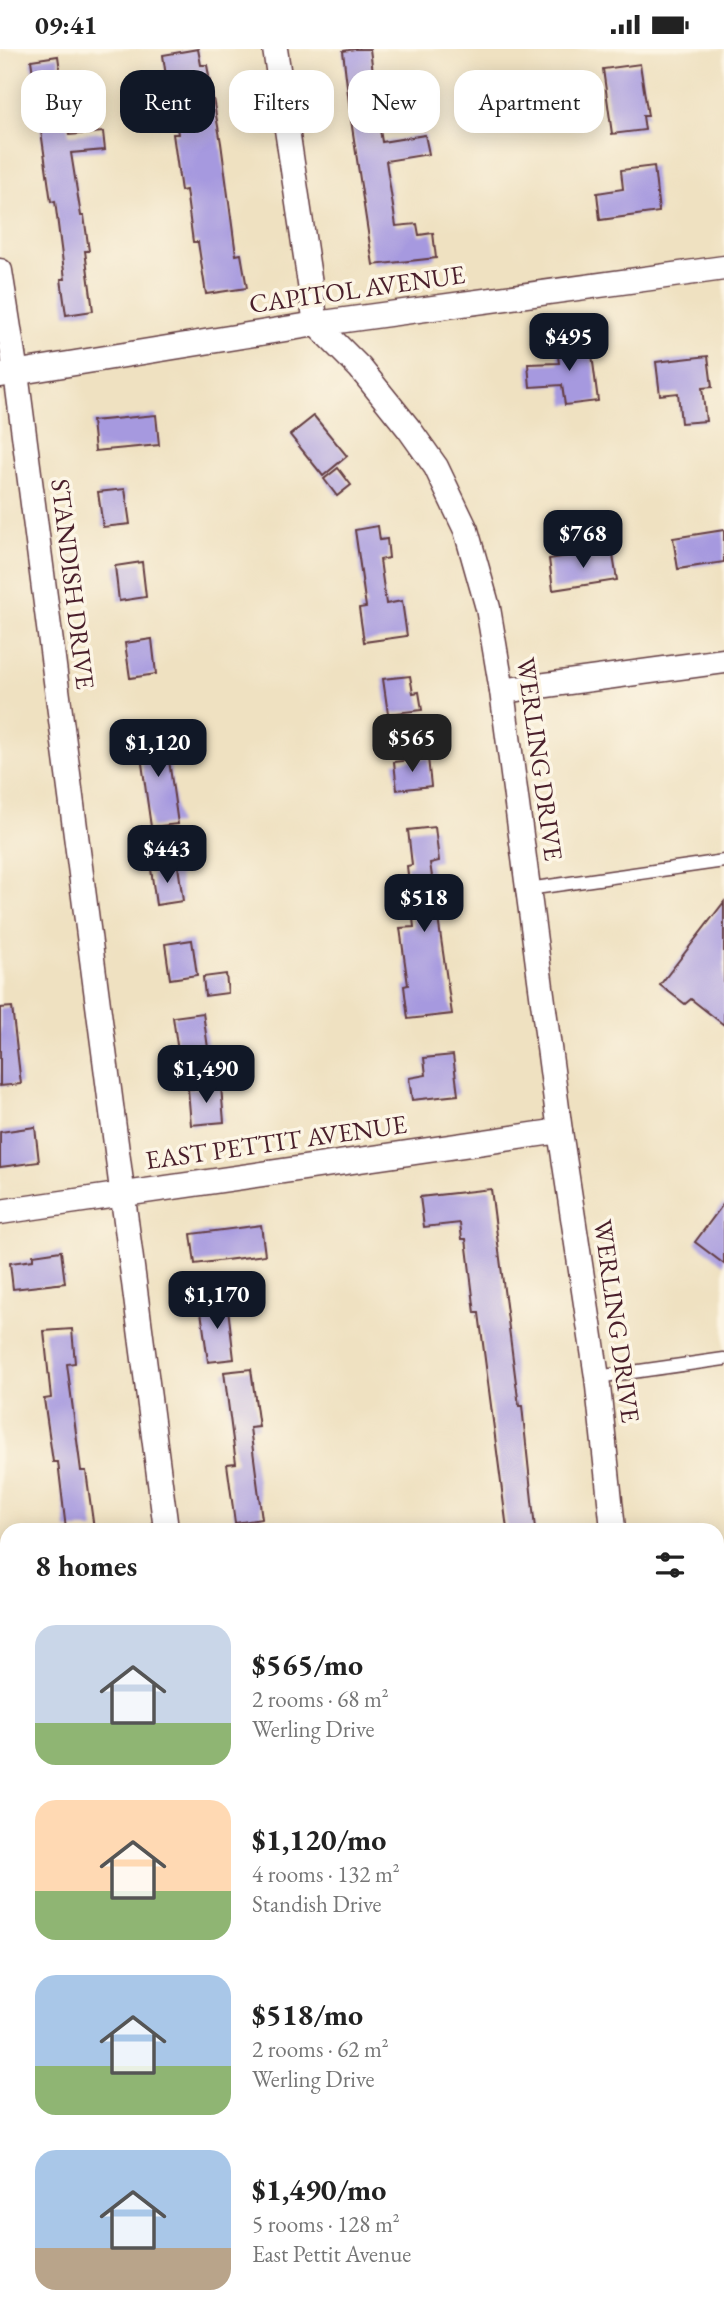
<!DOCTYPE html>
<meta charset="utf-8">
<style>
:root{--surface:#fff;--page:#f6f6f6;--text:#222;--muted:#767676;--accent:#111827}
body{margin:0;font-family:"EB Garamond",serif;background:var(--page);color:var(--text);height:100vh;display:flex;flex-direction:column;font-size:26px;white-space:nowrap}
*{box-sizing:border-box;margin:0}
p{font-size:23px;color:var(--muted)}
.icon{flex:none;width:38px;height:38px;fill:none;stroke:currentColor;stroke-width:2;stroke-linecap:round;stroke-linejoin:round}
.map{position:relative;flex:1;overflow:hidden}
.details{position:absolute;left:0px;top:1474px;width:724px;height:800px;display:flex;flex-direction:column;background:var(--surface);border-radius:21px 21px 0 0;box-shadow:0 4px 18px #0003}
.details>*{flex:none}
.hud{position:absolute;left:21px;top:21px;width:682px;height:63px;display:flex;gap:14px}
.price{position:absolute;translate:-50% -60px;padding:0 16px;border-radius:14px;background:var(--accent);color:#fff;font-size:23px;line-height:46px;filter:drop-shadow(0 2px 4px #0008)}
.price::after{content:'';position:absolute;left:50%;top:42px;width:21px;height:16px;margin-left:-10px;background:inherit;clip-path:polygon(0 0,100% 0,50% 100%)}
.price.active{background:#222;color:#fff}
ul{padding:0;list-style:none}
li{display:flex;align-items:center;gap:21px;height:175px;padding:0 35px}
li span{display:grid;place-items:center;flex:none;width:196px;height:140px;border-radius:21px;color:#555}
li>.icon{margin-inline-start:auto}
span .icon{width:84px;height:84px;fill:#fffc;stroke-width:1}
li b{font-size:30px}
h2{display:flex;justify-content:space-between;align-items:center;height:84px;padding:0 35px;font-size:30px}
.chip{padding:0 24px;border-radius:21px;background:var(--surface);box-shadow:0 4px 18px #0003;font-size:24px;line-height:63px}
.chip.active{background:var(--accent);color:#fff}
.status{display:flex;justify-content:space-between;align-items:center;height:49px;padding:0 35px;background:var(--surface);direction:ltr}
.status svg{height:19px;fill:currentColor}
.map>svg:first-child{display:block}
.building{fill:#a699df}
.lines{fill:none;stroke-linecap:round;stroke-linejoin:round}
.service-casing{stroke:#633c42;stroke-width:15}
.minor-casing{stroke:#633c42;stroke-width:27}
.service{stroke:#fff;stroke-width:12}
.minor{stroke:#fff;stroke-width:24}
.labels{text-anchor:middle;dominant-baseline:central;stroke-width:7;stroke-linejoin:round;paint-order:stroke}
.street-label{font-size:26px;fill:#4a1f2b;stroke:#fcf5e5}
</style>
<div class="status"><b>09:41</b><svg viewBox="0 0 49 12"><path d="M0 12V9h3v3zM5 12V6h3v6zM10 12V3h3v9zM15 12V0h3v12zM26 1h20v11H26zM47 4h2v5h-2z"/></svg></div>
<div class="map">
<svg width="724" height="2272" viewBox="0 0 724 2272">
<rect width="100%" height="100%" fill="#fcf5e5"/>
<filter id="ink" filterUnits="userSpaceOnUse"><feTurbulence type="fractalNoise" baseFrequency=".0143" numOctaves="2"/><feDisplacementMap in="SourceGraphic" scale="14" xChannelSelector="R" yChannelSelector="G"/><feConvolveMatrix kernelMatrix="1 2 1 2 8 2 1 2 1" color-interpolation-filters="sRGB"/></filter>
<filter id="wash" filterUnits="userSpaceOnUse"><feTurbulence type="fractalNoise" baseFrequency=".00686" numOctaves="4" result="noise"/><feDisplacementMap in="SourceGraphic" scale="28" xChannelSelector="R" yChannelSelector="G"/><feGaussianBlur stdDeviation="1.57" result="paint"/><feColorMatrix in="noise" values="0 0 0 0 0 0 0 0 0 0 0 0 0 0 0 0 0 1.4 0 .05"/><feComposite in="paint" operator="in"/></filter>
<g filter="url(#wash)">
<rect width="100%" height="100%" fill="#efe1c1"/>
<g id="blocks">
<!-- building -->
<g class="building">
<path d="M 198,0 L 201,16 L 207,16 L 221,94 L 236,206 L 241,205 L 247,239 L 206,245 L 198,193 L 193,193 L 186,141 L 181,142 L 173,85 L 178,85 L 172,49 L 169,49 L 163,6 Z"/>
<path d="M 355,0 L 370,0 L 374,31 L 418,28 L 419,46 L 375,50 L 382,93 L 425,86 L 429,105 L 386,112 L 396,177 L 417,175 L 419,186 L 433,184 L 436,209 L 373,216 L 351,71 L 343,2 Z"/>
<path d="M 58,7 L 69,86 L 103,83 L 105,101 L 71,104 L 81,167 L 84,167 L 89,202 L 85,202 L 93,262 L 66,266 L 61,230 L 65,230 L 55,152 L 51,153 L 31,11 Z"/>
<path d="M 640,15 L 648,67 L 643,67 L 645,81 L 612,85 L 603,20 Z"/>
<path d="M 654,117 L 659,163 L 600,171 L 597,144 L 623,140 L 621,121 Z"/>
<path d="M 590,290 L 598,352 L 565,356 L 562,336 L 530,338 L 528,315 L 559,314 L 556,294 Z"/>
<path d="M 708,307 L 712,338 L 702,339 L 706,372 L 681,374 L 678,344 L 660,346 L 656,313 Z"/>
<path d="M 156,366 L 159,396 L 95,402 L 92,372 Z"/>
<path d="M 314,367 L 347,407 L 323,427 L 290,386 Z"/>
<path d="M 338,419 L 351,436 L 337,447 L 324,430 Z"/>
<path d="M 125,440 L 130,475 L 103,478 L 98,443 Z"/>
<path d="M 378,477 L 380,491 L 387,490 L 389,509 L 380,511 L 386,555 L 402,552 L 407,587 L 364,593 L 359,559 L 366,558 L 355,481 Z"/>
<path d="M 724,481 L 724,513 L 678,520 L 673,489 Z"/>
<path d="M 612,500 L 617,531 L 553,541 L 549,510 Z"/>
<path d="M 142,513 L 146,548 L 119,552 L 115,517 Z"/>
<path d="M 152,590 L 156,625 L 130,629 L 125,594 Z"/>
<path d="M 410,627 L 413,644 L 419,643 L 422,661 L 388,665 L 383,630 Z"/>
<path d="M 165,683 L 178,775 L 151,778 L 138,686 Z"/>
<path d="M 428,709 L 431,737 L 397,741 L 394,713 Z"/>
<path d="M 435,778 L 439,812 L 430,814 L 452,965 L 408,970 L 404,937 L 408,936 L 400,879 L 414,878 L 407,817 L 412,816 L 408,781 Z"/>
<path d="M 178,817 L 183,852 L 156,856 L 151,820 Z"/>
<path d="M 724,853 L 724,976 L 691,950 L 685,955 L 660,936 Z"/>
<path d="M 192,891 L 197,926 L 170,930 L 165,895 Z"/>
<path d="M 226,925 L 228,944 L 205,947 L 203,928 Z"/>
<path d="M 12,958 L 21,1035 L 0,1037 L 0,959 Z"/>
<path d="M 203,964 L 208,999 L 178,1003 L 173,968 Z"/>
<path d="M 453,1006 L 458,1046 L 412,1051 L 409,1029 L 426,1026 L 424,1009 Z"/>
<path d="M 221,1037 L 224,1073 L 191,1076 L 188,1040 Z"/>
<path d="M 35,1078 L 39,1113 L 0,1118 L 0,1083 Z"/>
<path d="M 491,1140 L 519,1357 L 522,1357 L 535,1480 L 507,1480 L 479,1264 L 475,1264 L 466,1190 L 462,1190 L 460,1174 L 424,1178 L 420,1148 Z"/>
<path d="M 724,1154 L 724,1215 L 695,1193 Z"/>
<path d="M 261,1176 L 265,1206 L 195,1215 L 191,1185 Z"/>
<path d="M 61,1202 L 65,1234 L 13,1240 L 10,1214 L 33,1211 L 33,1206 Z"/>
<path d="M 227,1251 L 234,1310 L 208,1313 L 200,1255 Z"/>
<path d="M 72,1280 L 75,1314 L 67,1315 L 81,1422 L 86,1422 L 94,1480 L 66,1480 L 58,1413 L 53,1413 L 44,1350 L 51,1349 L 44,1282 Z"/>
<path d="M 251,1320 L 259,1378 L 250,1379 L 262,1470 L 235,1474 L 227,1415 L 236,1414 L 224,1323 Z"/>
</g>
</g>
</g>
<g filter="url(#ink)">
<use href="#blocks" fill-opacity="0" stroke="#633c42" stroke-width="2"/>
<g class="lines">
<!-- service casing -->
<g class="service-casing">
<g id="service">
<path d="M 528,840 L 724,812"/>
<path d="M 597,1328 L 724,1310"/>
</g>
</g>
<!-- minor casing -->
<g class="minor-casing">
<g id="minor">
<path d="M 275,0 L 316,275 L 360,319 L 409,380 L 436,418 L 466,481 L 488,559 L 502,642 L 560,1082 L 597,1328 L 613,1480"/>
<path d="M 0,222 L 16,324 L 166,1480"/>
<path d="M 1,326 L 316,275 L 724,219"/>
<path d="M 502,642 L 724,612"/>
<path d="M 0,1163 L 560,1082"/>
<path d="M 718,1874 L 724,1873"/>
<path d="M 0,2015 L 7,2014"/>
<path d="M 269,2266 L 270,2272"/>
<path d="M 703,2266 L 703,2272"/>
</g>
</g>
<!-- service -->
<use href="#service" class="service"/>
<!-- minor -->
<use href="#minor" class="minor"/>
</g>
</g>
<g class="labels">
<!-- street labels -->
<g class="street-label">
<text transform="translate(357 240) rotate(-8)">CAPITOL AVENUE</text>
<text transform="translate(73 535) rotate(83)">STANDISH DRIVE</text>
<text transform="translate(540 710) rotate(82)">WERLING DRIVE</text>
<text transform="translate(276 1093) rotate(-8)">EAST PETTIT AVENUE</text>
<text transform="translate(617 1272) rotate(82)">WERLING DRIVE</text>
</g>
</g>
</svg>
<b class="price" style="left:569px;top:324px">$495</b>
<b class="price" style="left:583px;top:521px">$768</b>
<b class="price active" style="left:412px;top:725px">$565</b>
<b class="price" style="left:158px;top:730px">$1,120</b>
<b class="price" style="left:167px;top:836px">$443</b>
<b class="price" style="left:424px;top:885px">$518</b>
<b class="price" style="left:206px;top:1056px">$1,490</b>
<b class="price" style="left:217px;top:1282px">$1,170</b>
<div class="hud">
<a class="chip">Buy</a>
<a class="chip active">Rent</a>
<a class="chip">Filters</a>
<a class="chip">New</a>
<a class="chip">Apartment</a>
</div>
<section class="details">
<h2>8 homes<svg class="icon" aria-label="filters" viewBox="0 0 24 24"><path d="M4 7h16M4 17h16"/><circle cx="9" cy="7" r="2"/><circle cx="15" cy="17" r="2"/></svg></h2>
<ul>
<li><span style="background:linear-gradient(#c9d6e8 70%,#8fb573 0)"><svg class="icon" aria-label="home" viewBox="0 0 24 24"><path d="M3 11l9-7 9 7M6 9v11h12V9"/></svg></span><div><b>$565/mo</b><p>2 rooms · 68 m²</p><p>Werling Drive</p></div></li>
<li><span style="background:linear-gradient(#ffd9b3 65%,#8fb573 0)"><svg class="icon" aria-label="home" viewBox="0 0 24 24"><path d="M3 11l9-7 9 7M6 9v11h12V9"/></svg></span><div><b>$1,120/mo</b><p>4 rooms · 132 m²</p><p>Standish Drive</p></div></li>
<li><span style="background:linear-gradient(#a9c7e8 65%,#8fb573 0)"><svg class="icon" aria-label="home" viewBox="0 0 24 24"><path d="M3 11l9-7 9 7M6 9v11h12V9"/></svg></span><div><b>$518/mo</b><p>2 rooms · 62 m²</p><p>Werling Drive</p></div></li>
<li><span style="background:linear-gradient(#a9c7e8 70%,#b9a48a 0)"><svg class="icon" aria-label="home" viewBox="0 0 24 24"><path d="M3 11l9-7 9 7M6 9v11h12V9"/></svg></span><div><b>$1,490/mo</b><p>5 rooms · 128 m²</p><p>East Pettit Avenue</p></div></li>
</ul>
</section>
</div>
